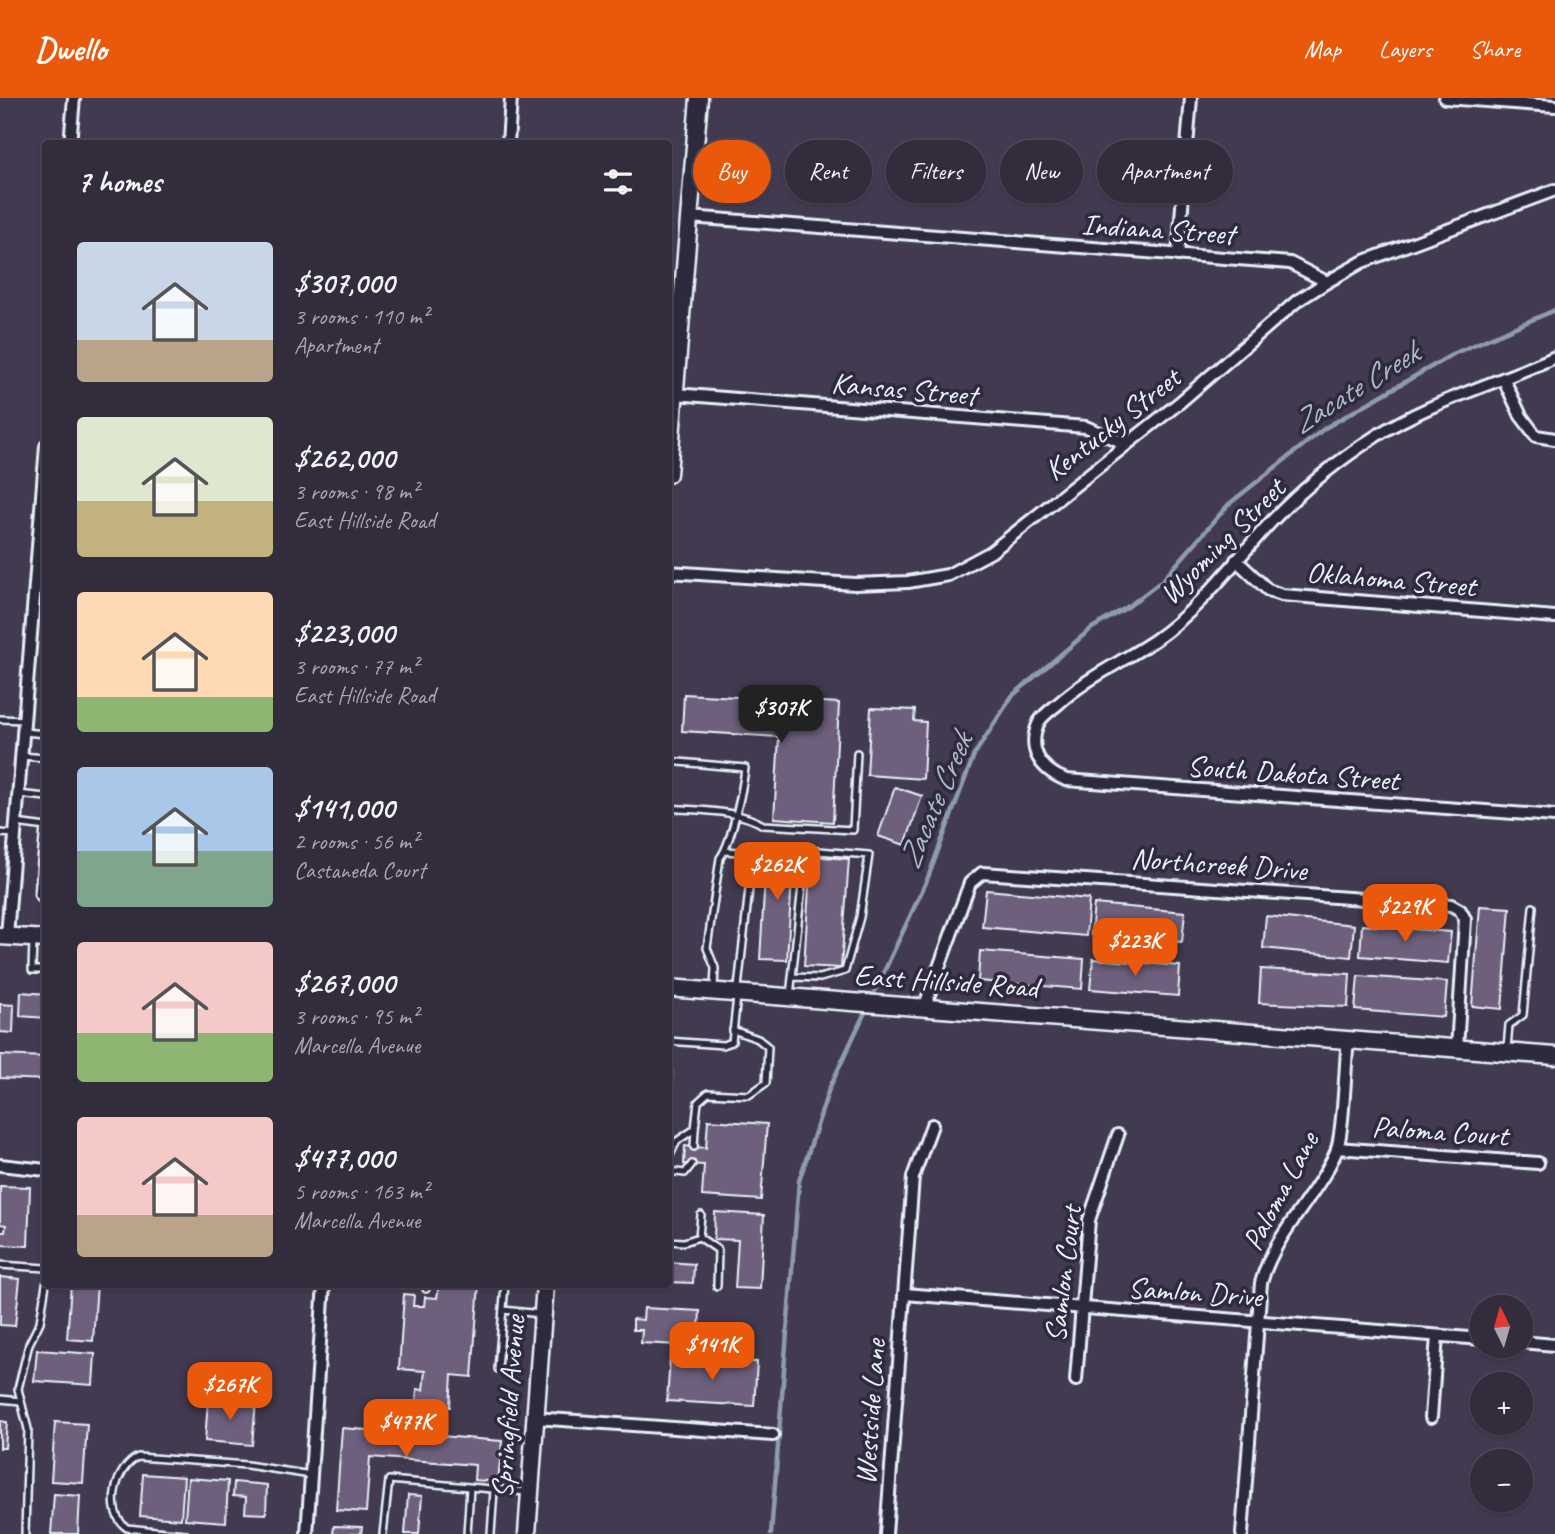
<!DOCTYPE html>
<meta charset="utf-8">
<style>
:root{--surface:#322c3c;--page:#3a3443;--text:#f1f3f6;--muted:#a8a7af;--line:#4d4856;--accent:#ea580c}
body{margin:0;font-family:Caveat,sans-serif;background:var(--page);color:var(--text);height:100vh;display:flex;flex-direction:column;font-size:26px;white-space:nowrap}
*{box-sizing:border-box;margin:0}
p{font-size:23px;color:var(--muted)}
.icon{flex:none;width:38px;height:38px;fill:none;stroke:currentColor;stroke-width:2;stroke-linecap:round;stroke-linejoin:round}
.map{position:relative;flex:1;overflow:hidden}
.drawer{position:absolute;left:42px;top:42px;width:630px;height:1148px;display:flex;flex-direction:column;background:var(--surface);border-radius:7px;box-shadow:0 2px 5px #0004,0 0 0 2px var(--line)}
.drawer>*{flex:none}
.banner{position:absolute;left:693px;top:42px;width:665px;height:63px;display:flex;gap:14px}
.needle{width:46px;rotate:355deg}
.buttons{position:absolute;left:1470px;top:1197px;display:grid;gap:14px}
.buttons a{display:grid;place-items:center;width:63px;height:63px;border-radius:50%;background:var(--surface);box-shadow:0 2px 5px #0004,0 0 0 2px var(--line);font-size:35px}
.price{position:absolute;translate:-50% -60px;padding:0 16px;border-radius:14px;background:var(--accent);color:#fff;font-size:23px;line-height:46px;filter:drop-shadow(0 2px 4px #0008)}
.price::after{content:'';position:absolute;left:50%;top:42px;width:21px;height:16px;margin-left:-10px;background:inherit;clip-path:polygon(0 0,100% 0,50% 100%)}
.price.on{background:#222;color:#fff}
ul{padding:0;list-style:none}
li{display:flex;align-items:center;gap:21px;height:175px;padding:0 35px}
li span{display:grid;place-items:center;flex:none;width:196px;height:140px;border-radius:7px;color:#555}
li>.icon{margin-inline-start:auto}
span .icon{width:84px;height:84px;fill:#fffc;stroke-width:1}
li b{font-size:30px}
h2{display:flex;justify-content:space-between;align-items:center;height:84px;padding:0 35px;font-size:30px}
.tag{padding:0 24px;border-radius:32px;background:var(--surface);box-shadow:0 2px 5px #0004,0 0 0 2px var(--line);font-size:24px;line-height:63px}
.tag.on{background:var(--accent);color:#fff}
header{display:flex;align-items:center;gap:42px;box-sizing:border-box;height:98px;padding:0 35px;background:var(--accent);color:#fff}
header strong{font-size:33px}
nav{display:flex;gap:38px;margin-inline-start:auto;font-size:24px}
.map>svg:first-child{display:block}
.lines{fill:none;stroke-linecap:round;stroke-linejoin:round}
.stream{stroke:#8e9cae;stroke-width:4.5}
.building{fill:#6e607d;stroke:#e8f1f8;stroke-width:2}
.lane-casing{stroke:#e8f1f8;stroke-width:10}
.street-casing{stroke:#e8f1f8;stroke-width:16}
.secondary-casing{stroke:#e8f1f8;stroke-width:21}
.lane{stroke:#2f2a3d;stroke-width:5}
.street{stroke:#2f2a3d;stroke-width:10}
.secondary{stroke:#2f2a3d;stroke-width:16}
.labels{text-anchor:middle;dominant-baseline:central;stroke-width:7;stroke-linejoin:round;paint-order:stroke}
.street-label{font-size:30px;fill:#e8f1f8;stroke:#2f2a3d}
.water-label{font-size:32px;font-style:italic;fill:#acb9c7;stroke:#2f2a3d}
</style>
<header>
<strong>Dwello</strong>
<nav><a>Map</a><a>Layers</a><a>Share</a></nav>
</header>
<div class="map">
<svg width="1555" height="1436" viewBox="0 0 1555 1436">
<rect width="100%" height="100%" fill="#423a50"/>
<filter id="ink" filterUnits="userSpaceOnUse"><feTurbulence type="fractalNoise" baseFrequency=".0143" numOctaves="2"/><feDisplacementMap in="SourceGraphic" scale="14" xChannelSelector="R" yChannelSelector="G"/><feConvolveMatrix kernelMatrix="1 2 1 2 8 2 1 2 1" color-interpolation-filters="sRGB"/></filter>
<g filter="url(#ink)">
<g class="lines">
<!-- stream -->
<path class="stream" d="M 771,1436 L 799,1083 L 829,991 L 927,782 L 974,657 L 1012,598 L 1092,530 L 1129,508 L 1163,482 L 1229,406 L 1325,330 L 1455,255 L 1555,212"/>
</g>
<!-- building -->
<g class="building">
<path d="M 684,596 L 839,605 L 833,724 L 774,720 L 779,639 L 682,633 Z"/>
<path d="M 871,610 L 915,612 L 914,623 L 926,624 L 923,681 L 867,677 Z"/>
<path d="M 895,689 L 922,698 L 905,747 L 878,738 Z"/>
<path d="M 767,745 L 794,746 L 787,862 L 760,861 Z"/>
<path d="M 811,758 L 849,761 L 841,870 L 804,868 Z"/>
<path d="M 986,792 L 1089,801 L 1086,838 L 982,829 Z"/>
<path d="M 1094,806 L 1185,814 L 1182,844 L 1091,837 Z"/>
<path d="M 1480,808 L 1510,810 L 1502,911 L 1472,908 Z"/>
<path d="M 1266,818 L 1354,827 L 1351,859 L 1263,850 Z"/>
<path d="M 1362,827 L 1451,834 L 1448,865 L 1360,858 Z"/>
<path d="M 980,853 L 1084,861 L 1082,891 L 978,883 Z"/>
<path d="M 1093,861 L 1180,868 L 1178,898 L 1090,891 Z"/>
<path d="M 1261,871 L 1350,876 L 1348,909 L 1259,905 Z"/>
<path d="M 1358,878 L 1447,884 L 1444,919 L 1355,912 Z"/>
<path d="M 21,894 L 46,896 L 46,920 L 20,918 Z"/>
<path d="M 0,906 L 14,907 L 13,935 L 0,934 Z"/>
<path d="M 0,957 L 46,959 L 46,982 L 0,980 Z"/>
<path d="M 668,972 L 673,973 L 670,1011 L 668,1011 Z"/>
<path d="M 708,1022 L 767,1026 L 761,1102 L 702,1098 L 704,1067 L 684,1066 L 685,1048 L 706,1050 Z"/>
<path d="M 0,1088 L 30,1089 L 28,1148 L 0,1147 L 0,1134 L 5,1134 L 6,1127 L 0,1126 Z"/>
<path d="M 715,1114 L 764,1117 L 760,1191 L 735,1190 L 738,1142 L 714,1141 Z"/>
<path d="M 668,1164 L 694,1166 L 693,1185 L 668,1184 Z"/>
<path d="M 0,1179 L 20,1181 L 15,1228 L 0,1227 Z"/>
<path d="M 71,1186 L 97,1186 L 93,1243 L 67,1241 Z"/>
<path d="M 439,1186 L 479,1186 L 472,1279 L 452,1277 L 450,1309 L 416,1307 L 417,1291 L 423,1292 L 425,1273 L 399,1271 L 404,1196 L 414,1197 L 413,1208 L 424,1208 L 425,1199 L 437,1200 Z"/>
<path d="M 644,1210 L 700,1213 L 698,1248 L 641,1245 L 642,1232 L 633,1232 L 633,1221 L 643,1222 Z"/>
<path d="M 37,1252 L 95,1256 L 93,1287 L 34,1283 Z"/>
<path d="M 670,1259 L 757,1264 L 754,1308 L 667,1303 Z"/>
<path d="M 208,1302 L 256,1305 L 252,1347 L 205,1343 Z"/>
<path d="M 0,1323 L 7,1324 L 5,1350 L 0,1350 Z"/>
<path d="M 55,1324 L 87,1326 L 83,1385 L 51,1383 Z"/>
<path d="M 342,1330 L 502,1343 L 498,1384 L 474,1382 L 475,1367 L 370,1359 L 366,1414 L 336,1412 Z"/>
<path d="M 143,1376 L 184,1379 L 181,1421 L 140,1418 Z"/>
<path d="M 188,1380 L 228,1383 L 226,1424 L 185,1421 Z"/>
<path d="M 234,1384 L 267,1387 L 266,1416 L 245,1415 L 246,1399 L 233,1398 Z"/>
<path d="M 54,1396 L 80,1398 L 78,1436 L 51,1436 Z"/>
<path d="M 408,1397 L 422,1398 L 419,1436 L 405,1436 Z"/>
<path d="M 334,1428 L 362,1429 L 361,1436 L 333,1436 Z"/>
</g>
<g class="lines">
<!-- lane casing -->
<g class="lane-casing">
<g id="lane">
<path d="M 0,621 L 24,622"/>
<path d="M 24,634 L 46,636"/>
<path d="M 21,658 L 46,660"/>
<path d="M 668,663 L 745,670 C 743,690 731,746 720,760 L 707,850 L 715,870 L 714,890"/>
<path d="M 18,696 L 46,699"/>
<path d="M 668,710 C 698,713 737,711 763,727 L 853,732 L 857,655"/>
<path d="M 16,725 L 46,729"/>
<path d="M 44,729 L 38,797 L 46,807"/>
<path d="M 0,735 L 14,736"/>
<path d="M 33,843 L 32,872 L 46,872"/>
<path d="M 790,898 L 806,752 L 869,757 L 860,819 L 845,873 L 820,880 L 794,879"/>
<path d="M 668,943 L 723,947 L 732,944 L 753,755 L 725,753"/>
<path d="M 1507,951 L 1509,927 L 1523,917 L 1533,809"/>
<path d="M 694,1049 L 695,1031"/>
<path d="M 668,1061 L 677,1043 L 695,1031 L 698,1004 L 708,995 L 749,997 L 766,985 L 768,949 L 758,941 L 733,932"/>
<path d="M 668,1073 L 685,1075 L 692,1066"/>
<path d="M 699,1139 L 718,1152 L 717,1188"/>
<path d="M 668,1143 L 684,1144 L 699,1139 L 701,1117"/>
<path d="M 0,1167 L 46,1170"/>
<path d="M 426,1191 L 426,1186"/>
<path d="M 503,1212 L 541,1216"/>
<path d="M 498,1271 L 505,1186"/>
<path d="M 0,1301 L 21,1303"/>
<path d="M 25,1436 L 28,1331 L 18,1291 L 29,1246 L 40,1224 L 46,1186"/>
<path d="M 185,1436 L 127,1430 C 104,1415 115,1369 138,1359 L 247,1367 L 311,1377"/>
<path d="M 383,1436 L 389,1382 L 527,1394"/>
<path d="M 467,1436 L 470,1390"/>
<path d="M 491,1436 L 494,1392"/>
</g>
</g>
<!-- street casing -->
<g class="street-casing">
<g id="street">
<path d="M 1445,0 L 1555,8"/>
<path d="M 70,46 L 74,0"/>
<path d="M 508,46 L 511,0"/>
<path d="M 689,119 L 1290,165 L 1327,184"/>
<path d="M 1178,157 L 1191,0"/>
<path d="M 1555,259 C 1496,286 1431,303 1376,338 C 1339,362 1300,393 1270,425 C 1233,465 1200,511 1155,542 C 1122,564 1088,579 1058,606 C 1052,611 1043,617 1039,624 C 1026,652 1041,672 1066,682 L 1555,718"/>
<path d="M 1504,282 L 1521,318 L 1536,338 L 1555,341"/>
<path d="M 675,296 L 1086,329 L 1126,346"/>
<path d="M 1236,462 L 1268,492 L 1282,497 L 1555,519"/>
<path d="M 668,474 L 855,486 L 908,484 L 948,477 L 991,454 L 1179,305 L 1297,203 L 1327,184 L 1362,164 L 1555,92"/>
<path d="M 7,838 L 46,348"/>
<path d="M 924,910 L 970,785 L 982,775 L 1451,807 L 1460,812 L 1465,821 L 1457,951"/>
<path d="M 1337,1050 L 1538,1065"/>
<path d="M 0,1067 L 46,1072"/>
<path d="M 904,1196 L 1482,1241"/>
<path d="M 1521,1244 L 1555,1247"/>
<path d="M 1076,1282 L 1089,1122 L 1118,1037"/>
<path d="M 1431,1319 L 1437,1238"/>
<path d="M 535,1320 L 773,1337"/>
<path d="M 307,1436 L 324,1186"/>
<path d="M 886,1436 L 913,1079 L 932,1027"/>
<path d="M 1242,1436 L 1261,1185 C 1275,1134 1315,1101 1336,1054 C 1344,1034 1345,966 1348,941"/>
</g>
</g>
<!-- secondary casing -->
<g class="secondary-casing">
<g id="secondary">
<path d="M 668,376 L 699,0"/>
<path d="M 0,838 L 46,841"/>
<path d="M 668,890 L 1555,958"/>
<path d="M 527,1436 L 545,1186"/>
</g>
</g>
<!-- lane -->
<use href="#lane" class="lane"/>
<!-- street -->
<use href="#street" class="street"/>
<!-- secondary -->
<use href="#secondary" class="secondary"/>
</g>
</g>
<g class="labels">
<!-- street labels -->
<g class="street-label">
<text transform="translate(1158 131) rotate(4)">Indiana Street</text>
<text transform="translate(904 291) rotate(5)">Kansas Street</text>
<text transform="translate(1112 326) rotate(-38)">Kentucky Street</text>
<text transform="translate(1222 443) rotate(-45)">Wyoming Street</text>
<text transform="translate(1391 481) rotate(5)">Oklahoma Street</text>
<text transform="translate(1293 675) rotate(4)">South Dakota Street</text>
<text transform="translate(1219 766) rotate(4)">Northcreek Drive</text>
<text transform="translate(946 883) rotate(4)">East Hillside Road</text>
<text transform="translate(1440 1033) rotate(4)">Paloma Court</text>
<text transform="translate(1280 1093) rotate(-62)">Paloma Lane</text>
<text transform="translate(1063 1176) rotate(-83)">Samlon Court</text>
<text transform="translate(1195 1194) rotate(4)">Samlon Drive</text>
<text transform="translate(508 1309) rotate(-86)">Springfield Avenue</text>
<text transform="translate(870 1314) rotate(-86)">Westside Lane</text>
</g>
<!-- water labels -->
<g class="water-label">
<text transform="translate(1355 290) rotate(-32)">Zacate Creek</text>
<text transform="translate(935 703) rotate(-67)">Zacate Creek</text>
</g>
</g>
</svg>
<div class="buttons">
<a><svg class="needle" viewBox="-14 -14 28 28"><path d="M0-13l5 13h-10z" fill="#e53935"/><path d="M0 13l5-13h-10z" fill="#a8a7af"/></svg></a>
<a>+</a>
<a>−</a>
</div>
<b class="price on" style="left:781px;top:647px">$307K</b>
<b class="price" style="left:777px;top:804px">$262K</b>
<b class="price" style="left:1405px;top:846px">$229K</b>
<b class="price" style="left:1135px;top:880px">$223K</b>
<b class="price" style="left:712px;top:1284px">$141K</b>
<b class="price" style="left:230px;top:1324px">$267K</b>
<b class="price" style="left:406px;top:1361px">$477K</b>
<div class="banner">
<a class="tag on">Buy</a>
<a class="tag">Rent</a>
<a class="tag">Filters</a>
<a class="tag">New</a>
<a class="tag">Apartment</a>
</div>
<section class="drawer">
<h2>7 homes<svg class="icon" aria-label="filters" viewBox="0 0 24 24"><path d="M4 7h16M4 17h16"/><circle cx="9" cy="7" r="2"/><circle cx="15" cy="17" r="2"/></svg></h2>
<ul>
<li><span style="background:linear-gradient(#c9d6e8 70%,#b9a48a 0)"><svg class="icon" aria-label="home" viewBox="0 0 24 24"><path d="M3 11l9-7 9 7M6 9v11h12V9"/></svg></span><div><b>$307,000</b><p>3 rooms · 110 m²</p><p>Apartment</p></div></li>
<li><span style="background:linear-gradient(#dfe7d0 60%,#c2b280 0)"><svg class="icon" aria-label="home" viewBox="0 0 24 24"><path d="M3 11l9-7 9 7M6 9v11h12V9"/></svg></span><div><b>$262,000</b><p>3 rooms · 98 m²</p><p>East Hillside Road</p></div></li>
<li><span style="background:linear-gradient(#ffd9b3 75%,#8fb573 0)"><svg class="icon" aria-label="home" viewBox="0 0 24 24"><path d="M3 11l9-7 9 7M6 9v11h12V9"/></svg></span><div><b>$223,000</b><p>3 rooms · 77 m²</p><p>East Hillside Road</p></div></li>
<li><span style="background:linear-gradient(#a9c7e8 60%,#7fa58c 0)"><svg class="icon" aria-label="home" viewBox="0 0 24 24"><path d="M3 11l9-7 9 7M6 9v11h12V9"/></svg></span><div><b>$141,000</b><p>2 rooms · 56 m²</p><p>Castaneda Court</p></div></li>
<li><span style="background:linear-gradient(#f6c9c9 65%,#8fb573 0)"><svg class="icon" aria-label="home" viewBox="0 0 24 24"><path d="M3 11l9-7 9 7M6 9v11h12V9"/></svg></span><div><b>$267,000</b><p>3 rooms · 95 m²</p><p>Marcella Avenue</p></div></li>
<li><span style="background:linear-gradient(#f6c9c9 70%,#b9a48a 0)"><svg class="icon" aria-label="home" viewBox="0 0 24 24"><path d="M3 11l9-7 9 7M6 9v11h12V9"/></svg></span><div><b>$477,000</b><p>5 rooms · 163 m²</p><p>Marcella Avenue</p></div></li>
</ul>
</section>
</div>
